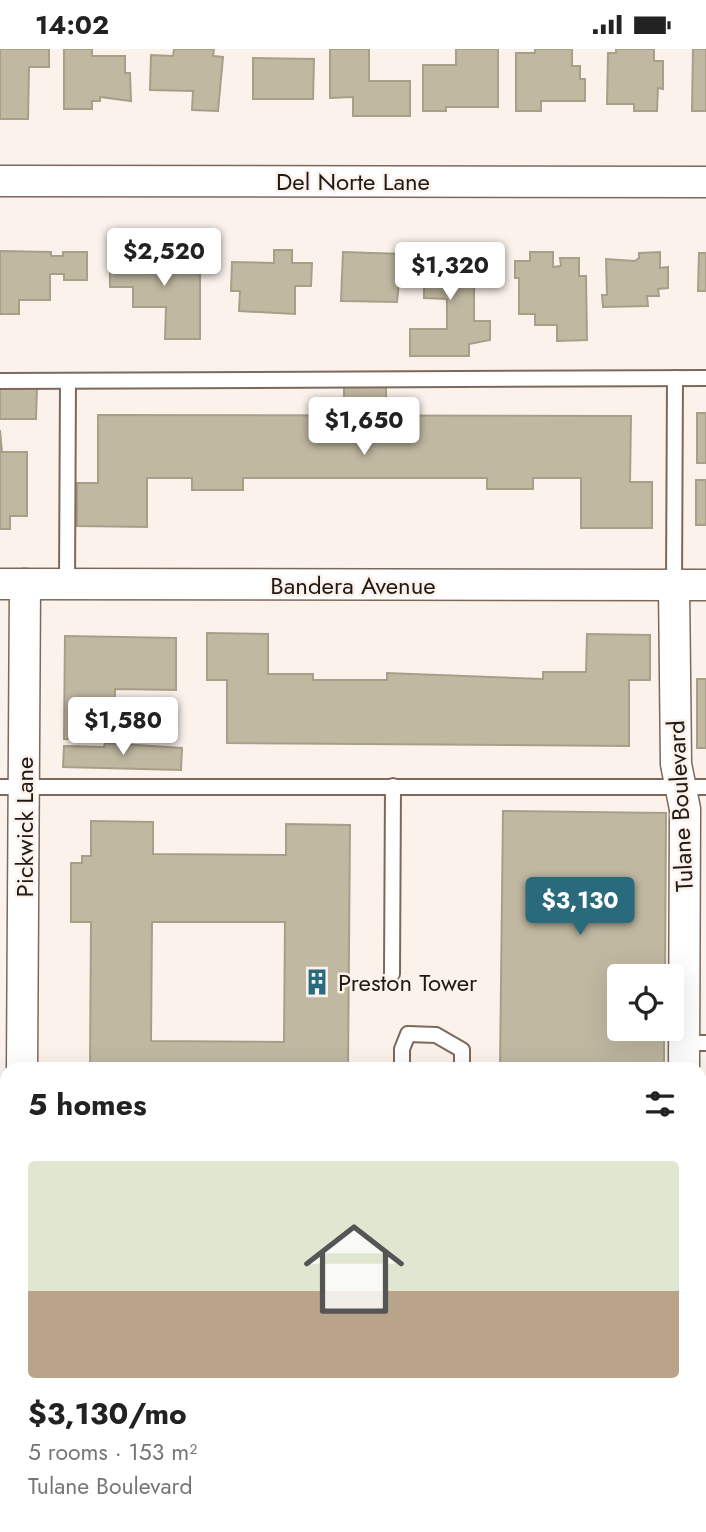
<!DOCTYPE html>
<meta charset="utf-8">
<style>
:root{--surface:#fff;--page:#f2f2f2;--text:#222;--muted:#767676;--line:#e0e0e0;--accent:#296b7d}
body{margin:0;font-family:Jost,sans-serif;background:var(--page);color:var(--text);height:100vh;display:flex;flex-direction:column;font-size:26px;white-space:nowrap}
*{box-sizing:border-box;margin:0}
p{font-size:23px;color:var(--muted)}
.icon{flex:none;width:38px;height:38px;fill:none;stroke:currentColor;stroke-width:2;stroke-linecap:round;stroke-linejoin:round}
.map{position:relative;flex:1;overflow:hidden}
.panel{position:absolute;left:0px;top:1013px;width:707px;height:471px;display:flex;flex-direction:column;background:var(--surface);border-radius:21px 21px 0 0;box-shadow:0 7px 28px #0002}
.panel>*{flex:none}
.buttons{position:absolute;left:607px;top:915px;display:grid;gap:14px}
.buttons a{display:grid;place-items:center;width:77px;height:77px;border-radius:7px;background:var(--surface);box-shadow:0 7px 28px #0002;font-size:35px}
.price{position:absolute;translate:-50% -60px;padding:0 16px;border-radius:7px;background:#fff;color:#222;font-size:23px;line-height:46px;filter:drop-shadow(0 2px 4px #0008)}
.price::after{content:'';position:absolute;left:50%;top:42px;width:21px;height:16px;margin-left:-10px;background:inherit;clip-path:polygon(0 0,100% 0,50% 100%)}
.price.selected{background:var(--accent);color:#fff}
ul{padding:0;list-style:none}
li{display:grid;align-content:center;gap:14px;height:371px;padding:0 28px}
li+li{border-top:2px solid var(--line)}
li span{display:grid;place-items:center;height:217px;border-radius:7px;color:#555}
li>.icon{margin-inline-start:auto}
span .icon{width:126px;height:126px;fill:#fffc;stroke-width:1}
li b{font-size:30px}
h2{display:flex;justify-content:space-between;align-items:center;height:84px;padding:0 28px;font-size:30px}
.status{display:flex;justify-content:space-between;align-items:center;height:49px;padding:0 35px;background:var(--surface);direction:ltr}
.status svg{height:19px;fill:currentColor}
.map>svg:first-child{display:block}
.building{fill:#c0b8a1;stroke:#a79f88;stroke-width:2;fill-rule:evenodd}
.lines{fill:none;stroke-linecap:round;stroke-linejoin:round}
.service-casing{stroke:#7d695b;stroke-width:18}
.minor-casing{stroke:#7d695b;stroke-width:33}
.primary-casing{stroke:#7d695b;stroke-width:42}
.service{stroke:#fff;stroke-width:14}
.minor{stroke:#fff;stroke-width:30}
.primary{stroke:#fff;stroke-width:38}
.labels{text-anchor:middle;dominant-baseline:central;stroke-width:5;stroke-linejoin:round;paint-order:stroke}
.street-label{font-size:24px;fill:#211913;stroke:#fcf2ec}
.poi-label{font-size:24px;fill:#211913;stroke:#fcf2ec;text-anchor:start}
</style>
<div class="status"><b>14:02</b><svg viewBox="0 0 49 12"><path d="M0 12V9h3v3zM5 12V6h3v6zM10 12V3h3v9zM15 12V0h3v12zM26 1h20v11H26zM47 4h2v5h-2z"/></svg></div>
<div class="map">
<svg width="706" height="1483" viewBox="0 0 706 1483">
<rect width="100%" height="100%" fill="#fcf2ec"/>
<!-- building -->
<g class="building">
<path d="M 0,0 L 49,0 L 49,18 L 29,18 L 28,70 L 0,70 Z"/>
<path d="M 64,0 L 92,0 L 92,7 L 125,7 L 125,24 L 130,24 L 131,52 L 100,48 L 100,52 L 92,52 L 92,60 L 64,60 Z"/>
<path d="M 174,0 L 214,0 L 213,7 L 223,8 L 218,62 L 192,61 L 193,42 L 150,41 L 151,6 L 173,7 Z"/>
<path d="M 330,0 L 369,0 L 369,32 L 410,32 L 410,67 L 353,67 L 353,48 L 330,49 Z"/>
<path d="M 456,0 L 498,0 L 498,58 L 446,58 L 446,62 L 423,62 L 423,16 L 456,16 Z"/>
<path d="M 535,0 L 572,0 L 572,17 L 580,17 L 580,30 L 585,30 L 585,52 L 541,52 L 541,62 L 516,62 L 516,4 L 535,4 Z"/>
<path d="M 616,0 L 654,0 L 654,12 L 663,12 L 663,40 L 658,39 L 657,62 L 634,62 L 634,55 L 607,55 L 608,4 L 616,4 Z"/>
<path d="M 693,0 L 706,0 L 706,62 L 692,62 Z"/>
<path d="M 253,9 L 314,10 L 313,50 L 253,50 Z"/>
<path d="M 424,195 L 474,195 L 474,272 L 490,272 L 490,291 L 469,295 L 469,307 L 410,307 L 410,280 L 447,280 L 447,250 L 424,249 Z"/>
<path d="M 274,201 L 292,201 L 292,214 L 312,214 L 311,237 L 295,237 L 295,265 L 239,262 L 240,242 L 231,242 L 232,213 L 274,214 Z"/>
<path d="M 0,202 L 51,203 L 51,207 L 63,207 L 63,203 L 87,203 L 87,231 L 64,231 L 64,225 L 50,225 L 50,251 L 19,251 L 19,265 L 0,265 Z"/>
<path d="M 343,203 L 402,205 L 397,253 L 341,252 Z"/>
<path d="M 530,203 L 553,203 L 553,218 L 561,217 L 560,209 L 579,209 L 579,227 L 586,227 L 587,291 L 557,292 L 557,276 L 535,276 L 535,265 L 519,265 L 519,229 L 515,229 L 515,212 L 530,212 Z"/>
<path d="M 660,203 L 660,219 L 668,218 L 668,239 L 658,240 L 659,247 L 647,247 L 648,257 L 603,258 L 602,246 L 607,246 L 606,210 L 635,212 L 639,209 L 639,204 Z"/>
<path d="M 141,204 L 200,204 L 200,290 L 165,290 L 166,258 L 133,258 L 133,238 L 110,238 L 110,208 L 141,208 Z"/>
<path d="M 699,204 L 706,204 L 706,242 L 698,242 Z"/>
<rect x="344" y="335" width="42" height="26"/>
<path d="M 0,338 L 37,338 L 36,370 L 0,370 Z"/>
<rect x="697" y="364" width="9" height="50"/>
<path d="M 98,366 L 631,367 L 630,433 L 652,433 L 652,479 L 581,479 L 581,429 L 533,429 L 533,440 L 487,440 L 487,429 L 243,429 L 243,441 L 192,441 L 192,429 L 147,429 L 147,478 L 77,477 L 77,434 L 98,434 Z"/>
<path d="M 0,381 L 2,403 L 27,403 L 27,467 L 10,467 L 10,480 L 0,480 Z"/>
<rect x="696" y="431" width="10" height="45"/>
<path d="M 207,584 L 268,585 L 268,625 L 313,625 L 313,631 L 387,631 L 387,624 L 543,630 L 543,623 L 586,623 L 587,585 L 650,586 L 650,631 L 629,631 L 629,697 L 227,694 L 227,631 L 207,631 Z"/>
<path d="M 65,587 L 176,589 L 176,641 L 115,640 L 114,691 L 64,690 Z"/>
<rect x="697" y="630" width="9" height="69"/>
<path d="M 105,694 L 182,699 L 181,721 L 63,718 L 64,697 L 104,698 Z"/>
<path d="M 503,762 L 666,764 L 665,928 L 620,928 L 620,980 L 664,980 L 664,1020 L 500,1020 Z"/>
<path d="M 91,772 L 153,773 L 153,805 L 286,806 L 286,775 L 350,776 L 348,1020 L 90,1020 L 91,873 L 71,873 L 71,814 L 82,814 L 82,807 L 91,807 ZM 152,873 L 285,873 L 284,993 L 151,992 Z"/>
<path d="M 702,1051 L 706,1051 L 706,1154 L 703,1154 Z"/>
<path d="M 0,1441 L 7,1441 L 7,1477 L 59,1477 L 59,1483 L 0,1483 Z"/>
<rect x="222" y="1477" width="55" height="6"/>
</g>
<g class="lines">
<!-- service casing -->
<g class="service-casing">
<g id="service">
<path d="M 0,332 L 706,329"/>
<path d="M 67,535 L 68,332"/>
<path d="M 674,536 L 675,329"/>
<path d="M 0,738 L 706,738"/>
<path d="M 392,925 L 393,737"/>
<path d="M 684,994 L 706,994"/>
<path d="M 402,1020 L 402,1000 L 408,985 L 436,986 L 462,1001 L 462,1020"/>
<path d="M 0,1243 L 7,1243"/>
</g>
</g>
<!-- minor casing -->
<g class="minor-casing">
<g id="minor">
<path d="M 0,132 L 706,133"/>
<path d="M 0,535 L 706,536"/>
<path d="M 674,536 L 676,715 L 685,760 L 684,1020"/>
<path d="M 22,1020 L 25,535"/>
<path d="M 700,1238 L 706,1240"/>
<path d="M 0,1368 L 7,1368"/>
<path d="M 395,1477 L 407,1481 L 432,1477"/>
</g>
</g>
<!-- primary casing -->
<g class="primary-casing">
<g id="primary">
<path d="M 0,1284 L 7,1284"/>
<path d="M 700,1286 L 706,1286"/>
<path d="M 0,1334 L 7,1334"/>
<path d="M 700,1337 L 706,1337"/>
</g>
</g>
<!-- service -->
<use href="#service" class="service"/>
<!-- minor -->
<use href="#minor" class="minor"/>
<!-- primary -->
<use href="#primary" class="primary"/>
</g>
<!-- icons -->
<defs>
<g id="building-bare" transform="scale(2.1)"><path d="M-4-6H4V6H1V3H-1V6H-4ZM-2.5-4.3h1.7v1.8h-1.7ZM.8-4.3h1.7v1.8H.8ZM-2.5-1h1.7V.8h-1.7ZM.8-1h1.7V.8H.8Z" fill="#296b7d" stroke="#fcf2ec" stroke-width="2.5" paint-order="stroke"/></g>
</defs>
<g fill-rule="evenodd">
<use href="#building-bare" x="317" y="933"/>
</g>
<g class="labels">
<!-- street labels -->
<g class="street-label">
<text x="353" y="132">Del Norte Lane</text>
<text x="353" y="536">Bandera Avenue</text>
<text transform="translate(680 757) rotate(-93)">Tulane Boulevard</text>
<text transform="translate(24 778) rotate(-90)">Pickwick Lane</text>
</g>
<!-- poi labels -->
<g class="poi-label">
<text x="338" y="933">Preston Tower</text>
</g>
</g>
</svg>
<div class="buttons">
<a><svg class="icon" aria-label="locate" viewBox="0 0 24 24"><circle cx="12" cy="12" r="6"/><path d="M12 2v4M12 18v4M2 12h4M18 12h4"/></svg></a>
</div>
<b class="price" style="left:164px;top:239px">$2,520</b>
<b class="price" style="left:450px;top:253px">$1,320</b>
<b class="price" style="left:364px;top:408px">$1,650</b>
<b class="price" style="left:123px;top:708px">$1,580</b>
<b class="price selected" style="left:580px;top:888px">$3,130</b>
<section class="panel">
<h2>5 homes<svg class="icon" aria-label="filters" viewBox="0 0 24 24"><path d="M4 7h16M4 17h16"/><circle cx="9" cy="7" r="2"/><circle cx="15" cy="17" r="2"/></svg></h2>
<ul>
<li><span style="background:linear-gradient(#dfe7d0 60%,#b9a48a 0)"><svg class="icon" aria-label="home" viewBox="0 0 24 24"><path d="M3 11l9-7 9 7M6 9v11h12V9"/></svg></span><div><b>$3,130/mo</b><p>5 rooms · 153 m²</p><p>Tulane Boulevard</p></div></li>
</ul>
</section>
</div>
